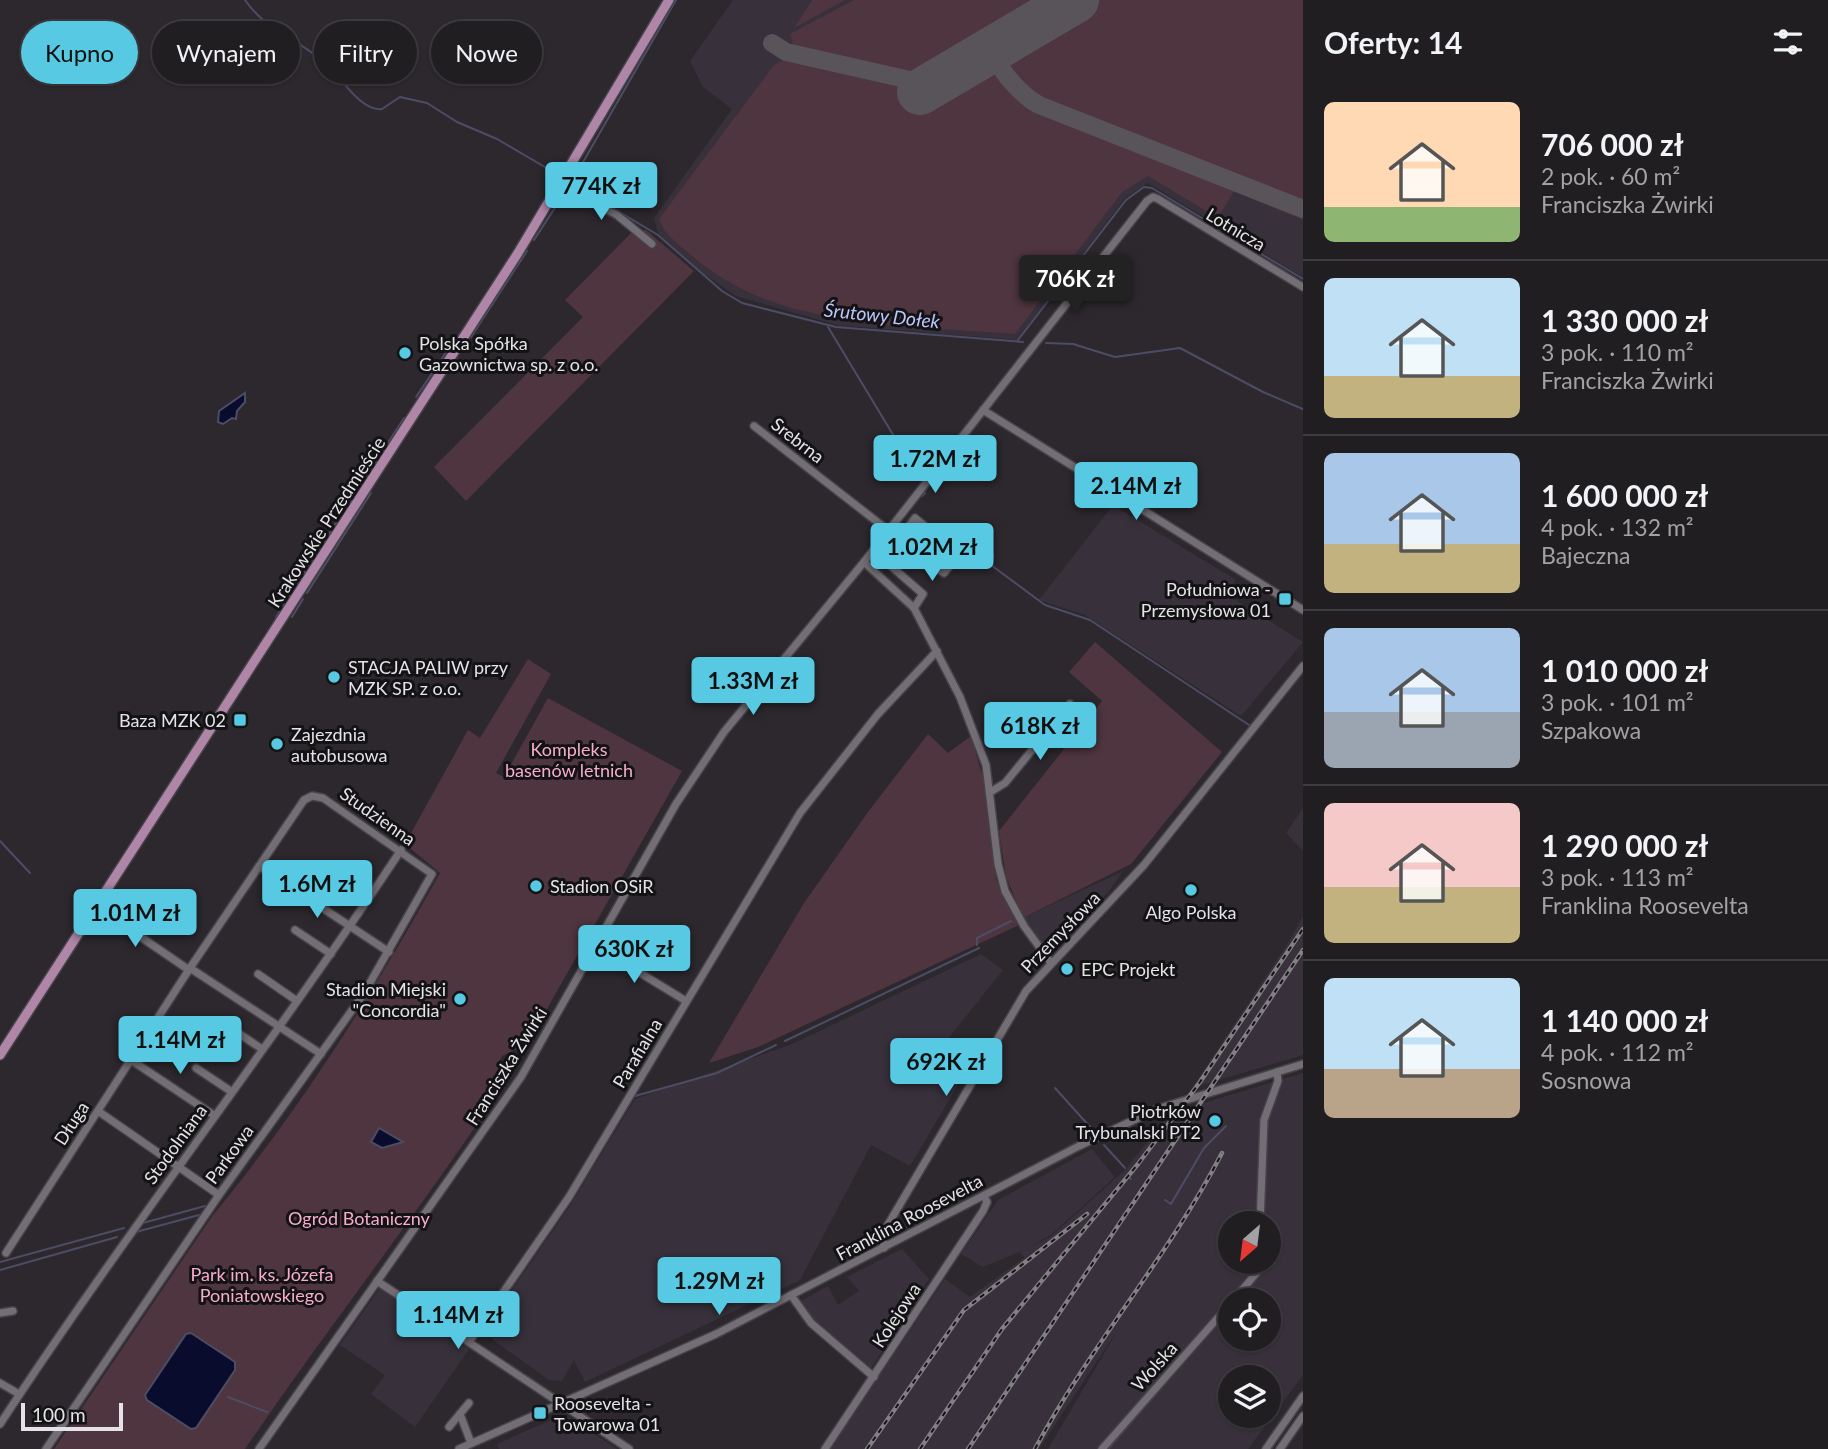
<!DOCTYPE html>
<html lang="pl">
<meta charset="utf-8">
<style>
:root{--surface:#211e22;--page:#29272a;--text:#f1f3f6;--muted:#a2a2a5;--line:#3e3c40;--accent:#58c9e3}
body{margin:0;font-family:Lato,sans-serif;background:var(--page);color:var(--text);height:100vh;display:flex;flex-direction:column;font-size:26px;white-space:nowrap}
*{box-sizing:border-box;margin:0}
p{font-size:23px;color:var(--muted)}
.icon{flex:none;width:38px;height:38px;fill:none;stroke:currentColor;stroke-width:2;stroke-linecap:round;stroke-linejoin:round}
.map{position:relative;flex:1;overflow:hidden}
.sheet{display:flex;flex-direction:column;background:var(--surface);width:525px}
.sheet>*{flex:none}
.guide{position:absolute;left:21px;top:21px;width:665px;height:63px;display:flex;gap:14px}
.needle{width:46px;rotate:208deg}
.fabs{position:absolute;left:1218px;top:1211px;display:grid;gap:14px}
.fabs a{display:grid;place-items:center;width:63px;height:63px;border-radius:50%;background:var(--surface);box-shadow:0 2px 5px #0004,0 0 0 2px var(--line);font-size:35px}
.scale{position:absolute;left:21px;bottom:18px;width:102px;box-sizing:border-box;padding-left:7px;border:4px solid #e5e3e7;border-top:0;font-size:19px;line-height:24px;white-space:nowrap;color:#e5e3e7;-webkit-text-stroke:5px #131214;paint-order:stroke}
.price{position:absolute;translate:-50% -60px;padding:0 16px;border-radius:7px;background:var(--accent);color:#111;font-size:23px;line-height:46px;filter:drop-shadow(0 2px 4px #0008)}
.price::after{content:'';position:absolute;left:50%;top:42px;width:21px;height:16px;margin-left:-10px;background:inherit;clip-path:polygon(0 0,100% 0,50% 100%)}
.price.active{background:#222;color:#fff}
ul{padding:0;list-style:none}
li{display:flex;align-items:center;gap:21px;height:175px;padding:0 21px}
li+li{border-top:2px solid var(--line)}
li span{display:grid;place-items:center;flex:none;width:196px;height:140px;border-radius:10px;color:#555}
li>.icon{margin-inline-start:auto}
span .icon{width:84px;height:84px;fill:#fffc;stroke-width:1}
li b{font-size:30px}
h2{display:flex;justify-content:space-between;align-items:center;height:84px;padding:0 21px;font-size:30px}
.tag{padding:0 24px;border-radius:32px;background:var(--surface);box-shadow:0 2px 5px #0004,0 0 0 2px var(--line);font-size:24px;line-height:63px}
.tag.active{background:var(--accent);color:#111}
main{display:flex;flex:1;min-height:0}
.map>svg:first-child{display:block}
.built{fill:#38313c;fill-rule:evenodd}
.green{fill:#4f353f}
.water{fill:#0a0c2d;stroke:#4c4c65;stroke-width:2}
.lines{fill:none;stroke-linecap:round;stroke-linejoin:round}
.stream{stroke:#4c4c65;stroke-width:2}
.taxiway{stroke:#58545a;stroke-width:18}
.runway{stroke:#58545a;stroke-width:46}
.minor-casing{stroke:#464348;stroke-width:10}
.major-casing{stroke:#464348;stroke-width:12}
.minor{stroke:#736e75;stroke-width:7}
.major{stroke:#af85a8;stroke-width:9}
.rail-casing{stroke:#838085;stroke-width:4.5}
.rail{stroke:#131214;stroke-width:2;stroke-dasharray:5;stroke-linecap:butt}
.poi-dot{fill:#58c9e3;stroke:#131214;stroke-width:2.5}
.labels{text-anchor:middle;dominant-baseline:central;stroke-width:6;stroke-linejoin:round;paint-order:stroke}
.street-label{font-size:18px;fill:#e5e3e7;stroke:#131214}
.poi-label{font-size:18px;fill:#e5e3e7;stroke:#131214;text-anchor:start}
.park-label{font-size:18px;fill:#f8accb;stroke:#131214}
.water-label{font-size:19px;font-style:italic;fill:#bac6fc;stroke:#131214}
</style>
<main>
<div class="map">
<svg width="1303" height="1449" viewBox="0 0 1303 1449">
<rect width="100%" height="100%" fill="#2c282e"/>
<!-- built -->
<g class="built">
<path d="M 733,0 L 812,0 L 795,27 L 845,0 L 1303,0 L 1303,277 L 1148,183 L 1125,198 L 1017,340 L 837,325 L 736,296 L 700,271 L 658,233 L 654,218 L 732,109 L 703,87 L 690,61 Z"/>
<path d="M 1113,505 L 1236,580 L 1226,594 L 1303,642 L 1241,716 L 1085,615 L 1039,600 Z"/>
<path d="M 1303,808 L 1303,851 L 1286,833 Z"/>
<path d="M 1123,871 L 1109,891 L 1052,951 L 1040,942 L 1023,918 Z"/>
<path d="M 1303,916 L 1303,1055 L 1192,1088 L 1288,943 Z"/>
<path d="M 981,954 L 1003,970 L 947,1040 L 975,1056 L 910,1166 L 871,1145 L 800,1280 L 585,1382 L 574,1360 L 562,1381 L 549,1380 L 493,1340 L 489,1323 L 570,1206 L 635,1099 L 790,1045 Z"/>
<path d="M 1303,1073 L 1303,1375 L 1248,1449 L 1048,1449 L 1119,1328 L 1039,1449 L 830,1449 L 945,1279 L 970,1297 L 1024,1258 L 1020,1252 L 983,1267 L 961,1254 L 998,1200 L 1092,1149 L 1115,1177 L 1052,1234 L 1026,1249 L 1050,1237 L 1126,1169 L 1170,1113 ZM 1230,1223 L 1269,1223 L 1269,1262 L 1230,1262 ZM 1230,1300 L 1269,1300 L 1269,1339 L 1230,1339 ZM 1230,1377 L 1269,1377 L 1269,1416 L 1230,1416 Z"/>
<path d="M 902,1249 L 929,1279 L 871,1368 L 808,1314 L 801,1301 L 828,1286 L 838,1305 L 859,1291 L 847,1277 Z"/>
<path d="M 380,1288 L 469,1349 L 415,1427 L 371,1394 L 385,1375 L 340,1345 Z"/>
<path d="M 564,1414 L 617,1449 L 499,1449 L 497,1444 Z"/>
</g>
<!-- green -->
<g class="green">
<path d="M 812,0 L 845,0 L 794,28 Z"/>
<path d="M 854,0 L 1050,0 L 918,76 L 794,47 L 790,34 Z"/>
<path d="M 1094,0 L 1303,0 L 1303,205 L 1059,110 C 1035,100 1014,86 1004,61 L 1007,49 Z"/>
<path d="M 786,59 L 906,86 L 920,109 L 990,59 L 1012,92 L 1035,112 L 1303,214 L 1303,220 L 1234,191 L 1218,218 L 1148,176 L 1122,192 L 1015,334 C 907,325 776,331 690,254 C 678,244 665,235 659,219 L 774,65 Z"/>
<path d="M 634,230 L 646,230 L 694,271 L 466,501 L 434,467 L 583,317 L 565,300 Z"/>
<path d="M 1095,642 L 1222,752 L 1131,864 L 1023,918 L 1006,876 L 999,831 L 1102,701 L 1069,672 Z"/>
<path d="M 528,659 L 551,674 L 496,773 L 504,777 L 548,698 L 682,771 L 527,1044 L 502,1056 L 498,1064 L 510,1075 C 426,1203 331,1323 245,1449 L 54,1449 L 213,1215 C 300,1110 374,992 440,873 L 405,844 L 468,730 L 480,738 Z"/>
<path d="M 928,734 L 948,753 L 971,736 L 988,795 L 996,879 L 1019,925 L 758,1047 L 709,1063 L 804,903 L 868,812 Z"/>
</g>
<!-- water -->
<g class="water">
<path d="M 245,393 L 245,402 L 237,411 L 236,419 L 232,418 L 223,424 L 218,422 L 219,411 Z"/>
<path d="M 379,1128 L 403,1142 L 382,1148 L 371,1142 Z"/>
<path d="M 191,1333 L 235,1362 L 235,1370 L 196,1428 L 191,1429 L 147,1400 L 145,1395 L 186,1334 Z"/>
</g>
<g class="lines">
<!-- stream -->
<g class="stream">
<path d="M 245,0 C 266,31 299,39 325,63 C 340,76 361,112 382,109 L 400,97 L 427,103 L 457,122 L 497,139 L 560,176"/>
<path d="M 569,182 L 658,235 L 722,291 L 742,303 L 836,327 L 1023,342"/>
<path d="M 571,183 L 676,0"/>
<path d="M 534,240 L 562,197 L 568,194"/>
<path d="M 828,327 L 918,476"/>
<path d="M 471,337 L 527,251"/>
<path d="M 1018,340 L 1126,200 L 1144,187 L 1152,188 L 1303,279"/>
<path d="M 1046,343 L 1073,344 L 1115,357 L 1180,348 L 1263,392 L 1303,409"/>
<path d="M 416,397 L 451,345"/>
<path d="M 366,477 L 404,418"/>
<path d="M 922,496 L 925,493"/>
<path d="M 975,541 L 993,555 L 991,565 L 1045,605 L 1090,620 L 1249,725"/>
<path d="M 307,593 L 371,493"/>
<path d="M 276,617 L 360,485"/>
<path d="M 292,617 L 303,599"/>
<path d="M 0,841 L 30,873"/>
<path d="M 977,945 L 977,938 L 1011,921"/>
<path d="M 785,1041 L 979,948"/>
<path d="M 1055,1088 L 1091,1128"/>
<path d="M 635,1096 L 717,1073 L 776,1045"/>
<path d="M 1104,1145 L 1125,1168"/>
<path d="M 1130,1178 L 1131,1179"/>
<path d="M 1165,1200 L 1171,1204 L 1204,1148 L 1226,1126"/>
<path d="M 143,1223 L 205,1206"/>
<path d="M 136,1232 L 199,1215"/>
<path d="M 0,1262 L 124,1228"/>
<path d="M 0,1270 L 117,1237"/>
<path d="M 228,1397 L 267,1412"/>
<path d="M 1108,1449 L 1177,1369"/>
</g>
<!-- taxiway -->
<g class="taxiway">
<path d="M 772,43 L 786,52 L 932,85"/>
<path d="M 996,49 C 992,66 1024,97 1039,105 L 1303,209"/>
</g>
<!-- runway -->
<path class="runway" d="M 920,92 L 1076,0"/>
<!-- minor casing -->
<g class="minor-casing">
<g id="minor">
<path d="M 561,186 L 617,215 L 652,244"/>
<path d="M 983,410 L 1303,610"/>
<path d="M 754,426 L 889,531"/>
<path d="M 885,535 L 944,573 L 969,541"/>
<path d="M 864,562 L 914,608 L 960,697 L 986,765 L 998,864 L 1005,891 L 1024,926 L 1051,963"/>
<path d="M 914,608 L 923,594 L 884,560 L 896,551 L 901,537 L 915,518 L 938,537"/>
<path d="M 992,791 L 1005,783 L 1070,704"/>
<path d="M 259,866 L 389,952"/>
<path d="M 97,907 L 189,970"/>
<path d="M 295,930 L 331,954"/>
<path d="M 596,946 L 686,1001"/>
<path d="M 190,968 L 321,1054"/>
<path d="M 258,974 L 297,1001"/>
<path d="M 226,1025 L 262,1049"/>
<path d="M 131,1060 L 215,1116"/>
<path d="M 196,1068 L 232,1092"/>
<path d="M 98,1111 L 219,1195"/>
<path d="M 1260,1223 L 1264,1120 L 1278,1081 L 1277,1072"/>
<path d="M 884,1248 L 883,1239 L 886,1228 L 1026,991 L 1144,865 L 1303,666"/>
<path d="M 6,1253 L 190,968 L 304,800 L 312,796 L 323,798 L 432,874 L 363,995 L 219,1195 L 46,1449"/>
<path d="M 377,1281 L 629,1449"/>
<path d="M 791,1295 L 811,1323 L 874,1377"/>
<path d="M 1234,1300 L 1257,1272 L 1260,1262"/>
<path d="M 0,1313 L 13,1311"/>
<path d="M 469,1342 L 569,1197 L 800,813 L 878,714 L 937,651"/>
<path d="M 0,1383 L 19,1394"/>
<path d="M 460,1414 L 471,1443"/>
<path d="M 0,1424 C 128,1229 272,1045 401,850"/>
<path d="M 449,1427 L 469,1403"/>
<path d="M 259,1449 L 521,1077 L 676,804 L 724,732 L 864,562 L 1147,201 L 1153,197 L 1158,199 L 1303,287"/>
<path d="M 459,1449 L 716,1334 L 1079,1146 L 1157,1109 L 1303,1064"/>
<path d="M 825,1449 L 983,1211 L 987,1202 L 984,1196"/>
<path d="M 1102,1449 L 1230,1304"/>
<path d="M 1266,1449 L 1303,1396"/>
<path d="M 1280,1449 L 1303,1416"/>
</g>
</g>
<!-- major casing -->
<g class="major-casing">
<path id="major" d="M 0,1055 L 518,253 L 669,0"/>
</g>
<!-- minor -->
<use href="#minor" class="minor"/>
<!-- major -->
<use href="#major" class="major"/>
<!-- rail casing -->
<g class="rail-casing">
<g id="rail">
<path d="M 867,1449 L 964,1310 L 1087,1214"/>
<path d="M 920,1449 L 1002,1329 L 1138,1164 L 1200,1082 L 1303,929"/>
<path d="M 968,1449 L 1303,950"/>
<path d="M 1035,1449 C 1090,1346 1168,1257 1222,1153"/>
</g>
</g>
<!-- rail -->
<use href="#rail" class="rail"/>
</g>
<!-- markers -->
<g class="poi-dot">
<circle cx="405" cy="353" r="7"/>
<rect x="1278" y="592" width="14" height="14" rx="3.5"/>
<circle cx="334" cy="677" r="7"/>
<rect x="233" y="713" width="14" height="14" rx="3.5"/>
<circle cx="277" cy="744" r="7"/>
<circle cx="536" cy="886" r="7"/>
<circle cx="1191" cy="890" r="7"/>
<circle cx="1067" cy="969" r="7"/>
<circle cx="460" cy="999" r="7"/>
<circle cx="1215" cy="1121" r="7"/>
<rect x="533" y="1406" width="14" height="14" rx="3.5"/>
</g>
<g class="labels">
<!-- street labels -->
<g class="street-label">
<text transform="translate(1236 229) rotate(31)">Lotnicza</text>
<text transform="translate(798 440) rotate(38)">Srebrna</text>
<text transform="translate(326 522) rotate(-57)">Krakowskie Przedmieście</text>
<text transform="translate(378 816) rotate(35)">Studzienna</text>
<text transform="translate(1060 932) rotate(-46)">Przemysłowa</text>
<text transform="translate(637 1053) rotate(-59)">Parafialna</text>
<text transform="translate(506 1066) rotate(-58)">Franciszka Żwirki</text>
<text transform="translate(71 1123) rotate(-57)">Długa</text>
<text transform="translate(175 1144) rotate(-54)">Stodolniana</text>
<text transform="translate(229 1154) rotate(-54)">Parkowa</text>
<text transform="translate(909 1217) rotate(-28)">Franklina Roosevelta</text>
<text transform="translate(896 1315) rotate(-57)">Kolejowa</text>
<text transform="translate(1154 1366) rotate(-48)">Wolska</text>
</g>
<!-- poi labels -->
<g class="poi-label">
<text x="419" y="343">Polska Spółka<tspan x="419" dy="21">Gazownictwa sp. z o.o.</tspan></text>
<text x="1271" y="589" text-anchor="end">Południowa -<tspan x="1271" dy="21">Przemysłowa 01</tspan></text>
<text x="348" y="667">STACJA PALIW przy<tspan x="348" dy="21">MZK SP. z o.o.</tspan></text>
<text x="226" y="720" text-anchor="end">Baza MZK 02</text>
<text x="291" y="734">Zajezdnia<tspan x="291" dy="21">autobusowa</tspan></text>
<text x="550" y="886">Stadion OSiR</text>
<text x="1191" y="912" text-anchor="middle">Algo Polska</text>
<text x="1081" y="969">EPC Projekt</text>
<text x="446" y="989" text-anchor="end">Stadion Miejski<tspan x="446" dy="21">"Concordia"</tspan></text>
<text x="1201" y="1111" text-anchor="end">Piotrków<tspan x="1201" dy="21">Trybunalski PT2</tspan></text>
<text x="554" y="1403">Roosevelta -<tspan x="554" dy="21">Towarowa 01</tspan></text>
</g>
<!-- park labels -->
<g class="park-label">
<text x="569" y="749">Kompleks<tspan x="569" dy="21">basenów letnich</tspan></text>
<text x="359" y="1218">Ogród Botaniczny</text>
<text x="262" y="1274">Park im. ks. Józefa<tspan x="262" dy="21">Poniatowskiego</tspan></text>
</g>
<!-- water labels -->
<g class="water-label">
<text transform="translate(882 315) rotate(6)">Śrutowy Dołek</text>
</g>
</g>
</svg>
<div class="fabs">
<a><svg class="needle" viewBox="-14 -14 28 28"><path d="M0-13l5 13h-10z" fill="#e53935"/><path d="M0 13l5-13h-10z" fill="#a2a2a5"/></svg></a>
<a><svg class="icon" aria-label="locate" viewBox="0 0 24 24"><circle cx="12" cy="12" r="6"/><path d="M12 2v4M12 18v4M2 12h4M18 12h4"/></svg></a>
<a><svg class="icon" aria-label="layers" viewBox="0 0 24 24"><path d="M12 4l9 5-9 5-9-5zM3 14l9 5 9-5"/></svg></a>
</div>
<div class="scale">100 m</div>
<b class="price" style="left:601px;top:222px">774K zł</b>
<b class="price active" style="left:1075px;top:315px">706K zł</b>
<b class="price" style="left:935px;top:495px">1.72M zł</b>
<b class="price" style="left:1136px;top:522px">2.14M zł</b>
<b class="price" style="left:932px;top:583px">1.02M zł</b>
<b class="price" style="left:753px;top:717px">1.33M zł</b>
<b class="price" style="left:1040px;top:762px">618K zł</b>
<b class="price" style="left:317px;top:920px">1.6M zł</b>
<b class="price" style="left:135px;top:949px">1.01M zł</b>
<b class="price" style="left:634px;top:985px">630K zł</b>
<b class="price" style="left:180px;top:1076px">1.14M zł</b>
<b class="price" style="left:946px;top:1098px">692K zł</b>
<b class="price" style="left:719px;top:1317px">1.29M zł</b>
<b class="price" style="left:458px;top:1351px">1.14M zł</b>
<div class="guide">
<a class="tag active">Kupno</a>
<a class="tag">Wynajem</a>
<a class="tag">Filtry</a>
<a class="tag">Nowe</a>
</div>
</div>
<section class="sheet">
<h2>Oferty: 14<svg class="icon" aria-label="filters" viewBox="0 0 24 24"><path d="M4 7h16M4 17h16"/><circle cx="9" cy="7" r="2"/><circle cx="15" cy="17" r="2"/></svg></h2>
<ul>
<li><span style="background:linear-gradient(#ffd9b3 75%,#8fb573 0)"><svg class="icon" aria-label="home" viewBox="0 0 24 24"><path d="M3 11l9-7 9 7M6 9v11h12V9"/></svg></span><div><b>706 000 zł</b><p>2 pok. · 60 m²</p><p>Franciszka Żwirki</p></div></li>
<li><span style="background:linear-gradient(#bfe0f5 70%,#c2b280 0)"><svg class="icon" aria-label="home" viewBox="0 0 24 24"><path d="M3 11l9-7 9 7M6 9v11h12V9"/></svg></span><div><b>1 330 000 zł</b><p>3 pok. · 110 m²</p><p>Franciszka Żwirki</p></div></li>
<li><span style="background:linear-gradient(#a9c7e8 65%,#c2b280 0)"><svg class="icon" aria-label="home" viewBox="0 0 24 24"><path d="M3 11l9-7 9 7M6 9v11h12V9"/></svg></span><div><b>1 600 000 zł</b><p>4 pok. · 132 m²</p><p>Bajeczna</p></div></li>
<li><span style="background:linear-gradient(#a9c7e8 60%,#9aa5b1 0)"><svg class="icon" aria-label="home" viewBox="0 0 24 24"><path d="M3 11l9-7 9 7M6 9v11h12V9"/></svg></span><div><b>1 010 000 zł</b><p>3 pok. · 101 m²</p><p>Szpakowa</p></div></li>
<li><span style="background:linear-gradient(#f6c9c9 60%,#c2b280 0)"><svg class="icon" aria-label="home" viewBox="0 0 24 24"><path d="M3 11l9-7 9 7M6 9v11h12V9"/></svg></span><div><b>1 290 000 zł</b><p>3 pok. · 113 m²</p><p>Franklina Roosevelta</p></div></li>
<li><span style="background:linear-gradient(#bfe0f5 65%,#b9a48a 0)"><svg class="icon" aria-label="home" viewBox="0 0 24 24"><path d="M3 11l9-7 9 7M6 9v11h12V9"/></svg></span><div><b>1 140 000 zł</b><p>4 pok. · 112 m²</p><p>Sosnowa</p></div></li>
</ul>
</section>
</main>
